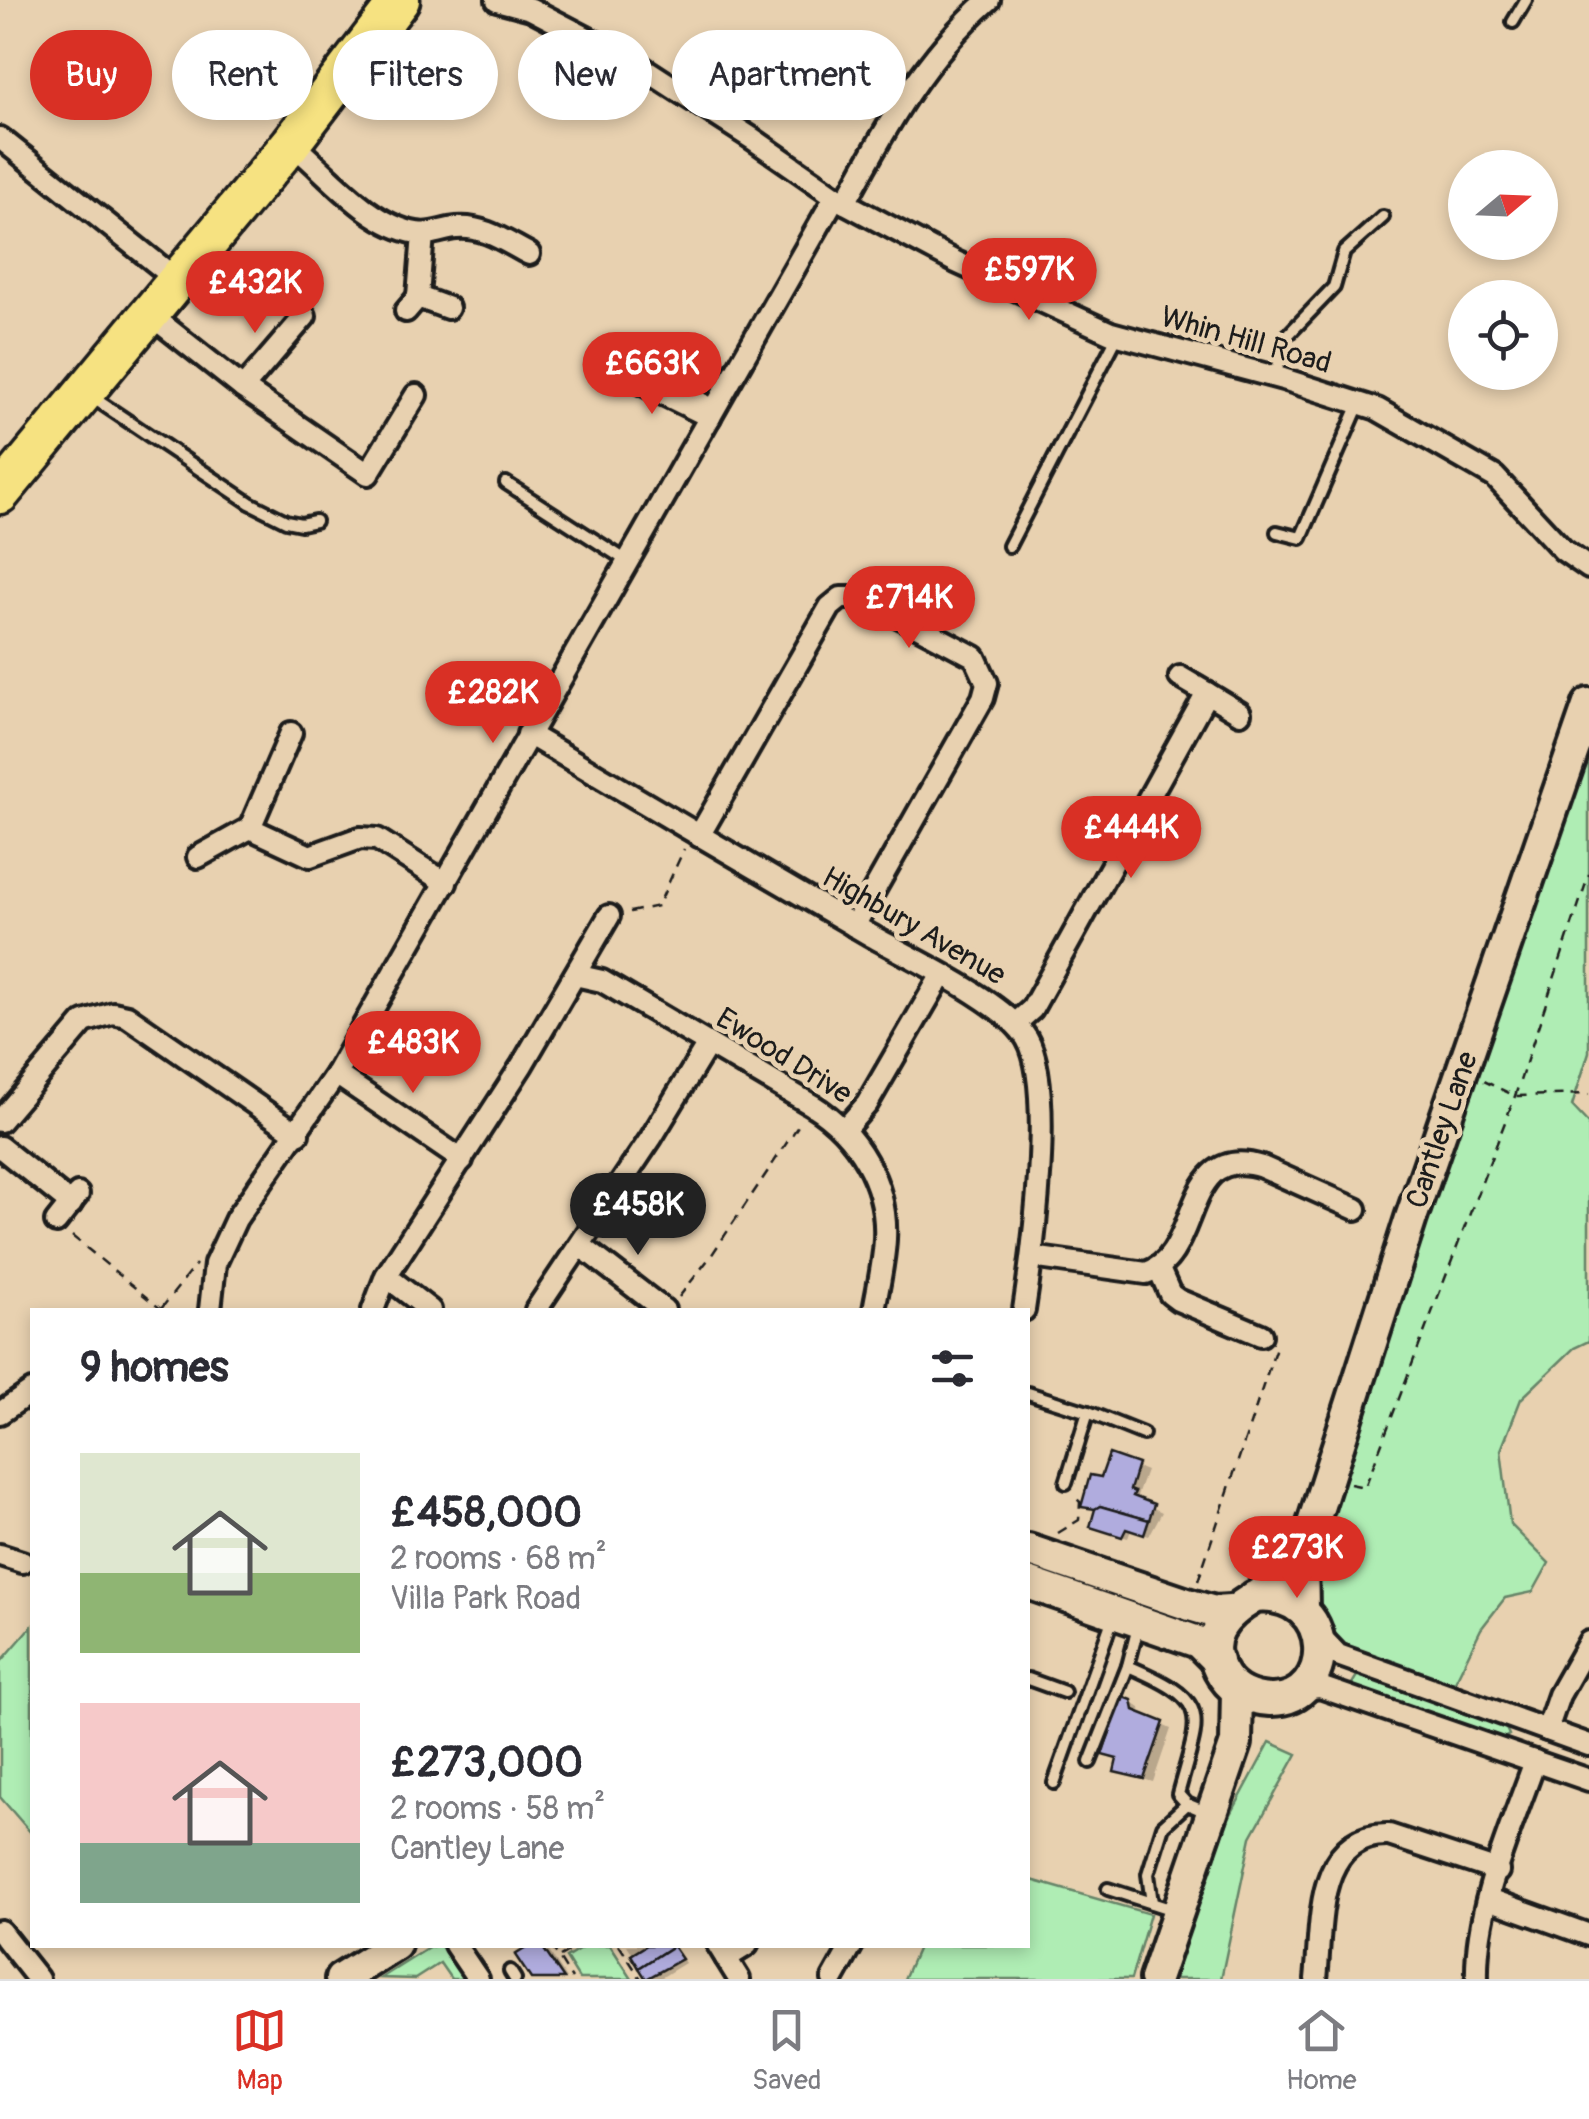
<!DOCTYPE html>
<meta charset="utf-8">
<style>
:root{--surface:#fff;--page:#f2f2f3;--text:#2b2b33;--muted:#7c7c81;--line:#e1e1e2;--accent:#d93025}
body{margin:0;font-family:Pangolin,sans-serif;background:var(--page);color:var(--text);height:100vh;display:flex;flex-direction:column;font-size:38px;white-space:nowrap}
*{box-sizing:border-box;margin:0}
p{font-size:32px;color:var(--muted)}
.icon{flex:none;width:55px;height:55px;fill:none;stroke:currentColor;stroke-width:2;stroke-linecap:round;stroke-linejoin:round}
.map{position:relative;flex:1;overflow:hidden}
.side{position:absolute;left:30px;top:1308px;width:1000px;height:640px;display:flex;flex-direction:column;background:var(--surface);border-radius:0px;box-shadow:0 5px 15px #0003}
.side>*{flex:none}
.top-card{position:absolute;left:30px;top:30px;width:1000px;height:90px;display:flex;gap:20px}
.needle{width:65px;rotate:71deg}
.buttons{position:absolute;left:1448px;top:150px;display:grid;gap:20px}
.buttons a{display:grid;place-items:center;width:110px;height:110px;border-radius:50%;background:var(--surface);box-shadow:0 5px 15px #0003;font-size:50px}
.price{position:absolute;translate:-50% -85px;padding:0 22px;border-radius:35px;background:var(--accent);color:#fff;font-size:32px;line-height:65px;filter:drop-shadow(0 2px 5px #0008)}
.price::after{content:'';position:absolute;left:50%;top:60px;width:30px;height:22px;margin-left:-15px;background:inherit;clip-path:polygon(0 0,100% 0,50% 100%)}
.price.selected{background:#222;color:#fff}
ul{padding:0;list-style:none}
li{display:flex;align-items:center;gap:30px;height:250px;padding:0 50px}
li span{display:grid;place-items:center;flex:none;width:280px;height:200px;border-radius:0px;color:#555}
li>.icon{margin-inline-start:auto}
span .icon{width:120px;height:120px;fill:#fffc;stroke-width:1}
li b{font-size:42px}
h2{display:flex;justify-content:space-between;align-items:center;height:120px;padding:0 50px;font-size:42px}
.pill{padding:0 35px;border-radius:45px;background:var(--surface);box-shadow:0 5px 15px #0003;font-size:35px;line-height:90px}
.pill.selected{background:var(--accent);color:#fff}
.dock{display:flex;justify-content:space-around;align-items:center;height:140px;border-top:2px solid var(--line);background:var(--surface);font-size:28px;color:var(--muted)}
.dock a{display:grid;justify-items:center;gap:5px}
.dock .selected{color:var(--accent)}
.map>svg:first-child{display:block}
.green{fill:#afedb4;stroke:#668468;stroke-width:2.5}
.shadow{fill:#0003}
.building{fill:#b0acde;stroke:#1c1c1c;stroke-width:2.5}
.lines{fill:none;stroke-linecap:round;stroke-linejoin:round}
.lane-casing{stroke:#1c1c1c;stroke-width:18}
.street-casing{stroke:#1c1c1c;stroke-width:28}
.secondary-casing{stroke:#1c1c1c;stroke-width:38}
.highway-casing{stroke:#1c1c1c;stroke-width:45}
.path{stroke:#1c1c1c;stroke-width:2.5;stroke-dasharray:10 8;stroke-linecap:butt}
.lane{stroke:#e8d1b0;stroke-width:10}
.street{stroke:#e8d1b0;stroke-width:20}
.secondary{stroke:#e8d1b0;stroke-width:30}
.highway{stroke:#f6e281;stroke-width:38}
.labels{text-anchor:middle;dominant-baseline:central;stroke-width:10;stroke-linejoin:round;paint-order:stroke}
.street-label{font-size:30px;fill:#1c1c1c;stroke:#e8d1b0}
</style>
<div class="map">
<svg width="1589" height="1979" viewBox="0 0 1589 1979">
<rect width="100%" height="100%" fill="#e8d1b0"/>
<filter id="ink" filterUnits="userSpaceOnUse"><feTurbulence type="fractalNoise" baseFrequency=".01" numOctaves="2"/><feDisplacementMap in="SourceGraphic" scale="20" xChannelSelector="R" yChannelSelector="G"/><feConvolveMatrix kernelMatrix="1 2 1 2 8 2 1 2 1" color-interpolation-filters="sRGB"/></filter>
<g filter="url(#ink)">
<!-- green -->
<g class="green">
<path d="M 1589,702 L 1589,1052 L 1572,1106 L 1589,1124 L 1589,1341 L 1574,1348 L 1521,1399 L 1501,1450 L 1510,1524 L 1549,1563 L 1533,1592 L 1505,1598 L 1481,1629 L 1448,1696 L 1338,1655 L 1302,1558 Z"/>
<path d="M 32,1626 L 32,1834 L 0,1797 L 0,1663 Z"/>
<path d="M 1358,1674 L 1505,1726 L 1509,1735 L 1500,1740 L 1350,1687 Z"/>
<path d="M 1270,1742 L 1297,1754 L 1251,1837 L 1221,1979 L 1170,1979 L 1229,1818 Z"/>
<path d="M 1028,1879 L 1150,1914 L 1131,1979 L 904,1979 L 919,1945 L 1028,1945 Z"/>
<path d="M 438,1945 L 448,1950 L 469,1979 L 451,1979 L 440,1963 L 415,1979 L 381,1978 L 430,1947 Z"/>
<path d="M 587,1945 L 610,1945 L 632,1979 L 579,1979 L 566,1958 Z"/>
</g>
<!-- shadow -->
<g class="shadow">
<path d="M 1111,1457 L 1146,1471 L 1137,1496 L 1141,1502 L 1162,1512 L 1149,1536 L 1131,1530 L 1128,1538 L 1098,1529 L 1097,1511 L 1084,1506 L 1102,1480 Z"/>
<path d="M 1131,1702 L 1140,1708 L 1142,1716 L 1171,1729 L 1153,1782 L 1117,1771 L 1119,1760 L 1105,1754 Z"/>
<path d="M 536,1945 L 547,1948 L 567,1979 L 534,1979 Z"/>
<path d="M 627,1945 L 674,1945 L 685,1963 L 659,1979 L 649,1979 Z"/>
</g>
<!-- building -->
<g class="building">
<path d="M 1109,1454 L 1138,1464 L 1130,1490 L 1135,1492 L 1133,1496 L 1154,1504 L 1149,1520 L 1100,1506 L 1095,1509 L 1081,1507 L 1090,1475 L 1101,1477 Z"/>
<path d="M 1100,1506 L 1149,1520 L 1144,1535 L 1126,1529 L 1122,1537 L 1090,1527 L 1095,1509 Z"/>
<path d="M 1124,1697 L 1132,1700 L 1134,1710 L 1164,1722 L 1144,1779 L 1114,1772 L 1117,1759 L 1102,1755 L 1113,1721 L 1111,1715 L 1116,1701 Z"/>
<path d="M 531,1945 L 541,1945 L 564,1979 L 531,1979 L 515,1955 Z"/>
<path d="M 647,1945 L 673,1945 L 673,1946 L 639,1968 L 631,1955 Z"/>
<path d="M 673,1946 L 682,1959 L 646,1979 L 639,1968 Z"/>
</g>
<g class="lines">
<!-- lane casing -->
<g class="lane-casing">
<g id="lane">
<path d="M 1513,22 L 1526,0"/>
<path d="M 630,355 L 716,406"/>
<path d="M 1275,376 L 1287,336 L 1334,287 L 1344,252 L 1383,217"/>
<path d="M 89,395 L 250,503 L 286,521 L 301,524 L 315,521"/>
<path d="M 506,483 L 627,561"/>
<path d="M 1277,532 L 1301,538 L 1359,404"/>
<path d="M 1009,546 L 1118,335"/>
<path d="M 1028,1393 L 1088,1412 L 1066,1483"/>
<path d="M 1088,1412 L 1143,1434"/>
<path d="M 1138,1627 L 1128,1666 C 1214,1703 1200,1713 1178,1794 L 1187,1804 L 1206,1812"/>
<path d="M 1028,1679 L 1064,1692"/>
<path d="M 1090,1762 L 1128,1666"/>
<path d="M 1054,1783 L 1114,1615"/>
<path d="M 1108,1889 L 1173,1910"/>
<path d="M 1152,1903 L 1148,1874 L 1163,1826 L 1187,1804"/>
<path d="M 510,1971 L 515,1979"/>
</g>
</g>
<!-- street casing -->
<g class="street-casing">
<g id="street">
<path d="M 497,0 L 531,9 L 637,64 L 753,139 L 845,203 L 956,262 L 1111,333 L 1283,379 L 1377,409 L 1495,477 L 1563,550 L 1589,568"/>
<path d="M 0,138 L 176,279"/>
<path d="M 291,143 C 328,173 368,225 417,233 C 431,236 443,229 456,228 C 483,225 506,242 529,254"/>
<path d="M 845,203 C 886,127 923,58 989,0"/>
<path d="M 418,297 L 423,234"/>
<path d="M 406,311 L 418,297 L 448,308"/>
<path d="M 148,313 L 243,388 L 368,474 L 416,395"/>
<path d="M 616,371 L 710,417"/>
<path d="M 243,388 L 305,316"/>
<path d="M 1180,677 L 1207,693"/>
<path d="M 528,734 C 642,802 755,868 870,935 C 909,957 1006,1002 1027,1039 C 1055,1087 1033,1251 1024,1310"/>
<path d="M 250,828 L 310,856 L 360,838 L 377,839 L 446,883"/>
<path d="M 699,836 L 830,607 L 841,598 L 864,598 L 975,657 L 987,683 L 983,698 L 854,926"/>
<path d="M 198,857 L 250,828 L 291,733"/>
<path d="M 575,975 L 602,981 L 812,1105 C 857,1133 888,1184 885,1239 C 884,1262 878,1287 874,1310"/>
<path d="M 1016,1023 L 1032,1009 L 1207,693 L 1240,713"/>
<path d="M 336,1074 L 462,1160"/>
<path d="M 0,1121 L 84,1022 L 113,1013 L 127,1016 L 298,1134"/>
<path d="M 845,1129 L 867,1104 L 941,976"/>
<path d="M 0,1147 L 71,1204"/>
<path d="M 56,1222 L 78,1194"/>
<path d="M 581,1246 L 664,1310"/>
<path d="M 1032,1257 L 1146,1273 C 1203,1256 1179,1141 1262,1167 L 1356,1209"/>
<path d="M 1159,1269 L 1170,1294 L 1178,1300 L 1261,1335"/>
<path d="M 386,1276 L 430,1310"/>
<path d="M 210,1310 L 215,1264 L 236,1219 L 336,1074 L 835,197"/>
<path d="M 373,1310 L 386,1276 L 522,1065 L 609,916"/>
<path d="M 536,1310 L 651,1138 L 708,1044"/>
<path d="M 0,1413 L 32,1391"/>
<path d="M 0,1555 L 22,1562"/>
<path d="M 1318,1634 L 1338,1655 L 1589,1745"/>
<path d="M 1299,1689 L 1320,1687 L 1589,1780"/>
<path d="M 1547,1730 L 1559,1695 L 1589,1642"/>
<path d="M 1489,1899 L 1589,1935"/>
<path d="M 0,1931 L 38,1979"/>
<path d="M 455,1945 L 478,1979"/>
<path d="M 718,1945 L 739,1979"/>
<path d="M 726,1958 L 747,1945"/>
<path d="M 833,1979 L 852,1945"/>
<path d="M 1316,1979 C 1322,1926 1314,1833 1389,1835 L 1498,1871"/>
<path d="M 1477,1979 C 1475,1905 1511,1830 1535,1761"/>
</g>
</g>
<!-- secondary casing -->
<g class="secondary-casing">
<g id="secondary">
<path d="M 1028,1550 L 1190,1605 L 1214,1612 L 1230,1611"/>
<path d="M 1028,1583 L 1198,1642 L 1217,1661"/>
<path d="M 1254,1597 C 1339,1589 1337,1702 1270,1700 C 1251,1699 1235,1693 1224,1677 C 1199,1640 1225,1614 1255,1597 C 1271,1587 1287,1570 1302,1558"/>
<path d="M 1303,1609 L 1302,1558 L 1411,1218 L 1589,704"/>
<path d="M 341,1979 L 395,1945"/>
<path d="M 1155,1979 L 1236,1743 L 1237,1691"/>
</g>
</g>
<!-- highway casing -->
<g class="highway-casing">
<path id="highway" d="M 0,494 L 291,143 L 400,0"/>
</g>
<!-- path -->
<g class="path">
<path d="M 630,912 L 658,906 L 684,849"/>
<path d="M 1484,1081 L 1515,1096 L 1589,1094"/>
<path d="M 72,1236 L 162,1310"/>
<path d="M 679,1297 L 711,1256 L 800,1123"/>
<path d="M 161,1309 L 196,1264"/>
<path d="M 1350,1484 L 1365,1487 L 1515,1096 L 1589,874"/>
<path d="M 1058,1533 L 1079,1520 L 1080,1502 L 1074,1496"/>
<path d="M 1198,1581 L 1276,1347"/>
<path d="M 551,1945 L 572,1979"/>
<path d="M 619,1945 L 641,1979"/>
<path d="M 560,1957 L 580,1945"/>
</g>
<!-- lane -->
<use href="#lane" class="lane"/>
<!-- street -->
<use href="#street" class="street"/>
<!-- secondary -->
<use href="#secondary" class="secondary"/>
<!-- highway -->
<use href="#highway" class="highway"/>
</g>
</g>
<g class="labels">
<!-- street labels -->
<g class="street-label">
<text transform="translate(1246 340) rotate(16)">Whin Hill Road</text>
<text transform="translate(914 926) rotate(30)">Highbury Avenue</text>
<text transform="translate(784 1056) rotate(32)">Ewood Drive</text>
<text transform="translate(1442 1130) rotate(-71)">Cantley Lane</text>
</g>
</g>
</svg>
<div class="buttons">
<a><svg class="needle" viewBox="-14 -14 28 28"><path d="M0-13l5 13h-10z" fill="#e53935"/><path d="M0 13l5-13h-10z" fill="#7c7c81"/></svg></a>
<a><svg class="icon" aria-label="locate" viewBox="0 0 24 24"><circle cx="12" cy="12" r="6"/><path d="M12 2v4M12 18v4M2 12h4M18 12h4"/></svg></a>
</div>
<b class="price" style="left:1029px;top:323px">£597K</b>
<b class="price" style="left:255px;top:336px">£432K</b>
<b class="price" style="left:652px;top:417px">£663K</b>
<b class="price" style="left:909px;top:651px">£714K</b>
<b class="price" style="left:493px;top:746px">£282K</b>
<b class="price" style="left:1131px;top:881px">£444K</b>
<b class="price" style="left:413px;top:1096px">£483K</b>
<b class="price selected" style="left:638px;top:1258px">£458K</b>
<b class="price" style="left:1297px;top:1601px">£273K</b>
<div class="top-card">
<a class="pill selected">Buy</a>
<a class="pill">Rent</a>
<a class="pill">Filters</a>
<a class="pill">New</a>
<a class="pill">Apartment</a>
</div>
<section class="side">
<h2>9 homes<svg class="icon" aria-label="filters" viewBox="0 0 24 24"><path d="M4 7h16M4 17h16"/><circle cx="9" cy="7" r="2"/><circle cx="15" cy="17" r="2"/></svg></h2>
<ul>
<li><span style="background:linear-gradient(#dfe7d0 60%,#8fb573 0)"><svg class="icon" aria-label="home" viewBox="0 0 24 24"><path d="M3 11l9-7 9 7M6 9v11h12V9"/></svg></span><div><b>£458,000</b><p>2 rooms · 68 m²</p><p>Villa Park Road</p></div></li>
<li><span style="background:linear-gradient(#f6c9c9 70%,#7fa58c 0)"><svg class="icon" aria-label="home" viewBox="0 0 24 24"><path d="M3 11l9-7 9 7M6 9v11h12V9"/></svg></span><div><b>£273,000</b><p>2 rooms · 58 m²</p><p>Cantley Lane</p></div></li>
</ul>
</section>
</div>
<nav class="dock">
<a class="selected"><svg class="icon" aria-label="map" viewBox="0 0 24 24"><path d="M3 6l6-2 6 2 6-2v14l-6 2-6-2-6 2zM9 4v14M15 6v14"/></svg>Map</a>
<a><svg class="icon" aria-label="saved" viewBox="0 0 24 24"><path d="M7 4h10v16l-5-4-5 4z"/></svg>Saved</a>
<a><svg class="icon" aria-label="home" viewBox="0 0 24 24"><path d="M3 11l9-7 9 7M6 9v11h12V9"/></svg>Home</a>
</nav>
